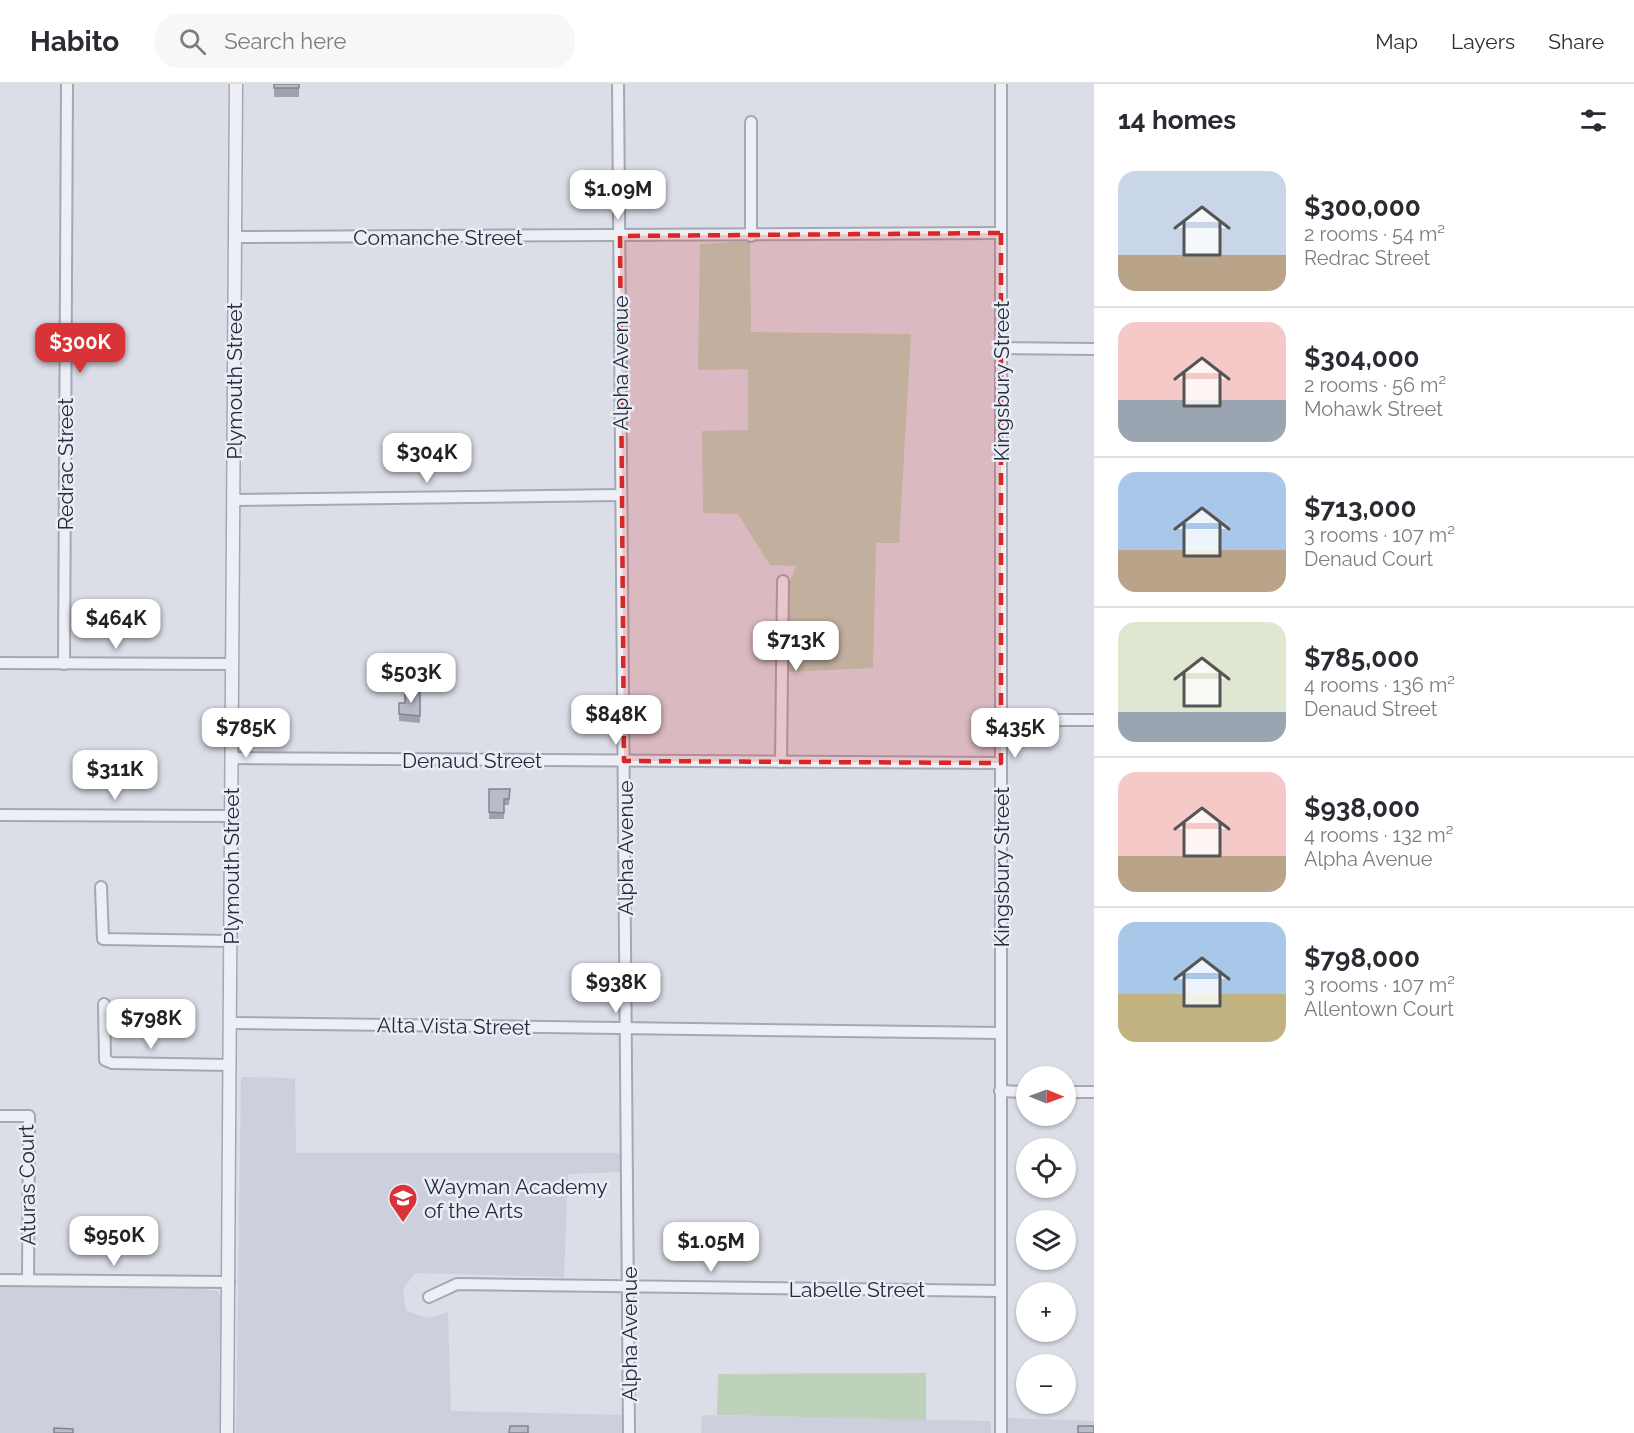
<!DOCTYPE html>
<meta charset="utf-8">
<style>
:root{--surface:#fff;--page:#f7f7f7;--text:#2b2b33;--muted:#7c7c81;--line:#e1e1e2;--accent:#d93337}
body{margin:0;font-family:Raleway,sans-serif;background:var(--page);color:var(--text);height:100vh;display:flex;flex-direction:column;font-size:22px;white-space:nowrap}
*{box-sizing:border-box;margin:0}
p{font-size:20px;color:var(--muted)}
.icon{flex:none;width:33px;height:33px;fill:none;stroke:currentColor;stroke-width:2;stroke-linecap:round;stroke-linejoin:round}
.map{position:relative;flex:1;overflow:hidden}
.side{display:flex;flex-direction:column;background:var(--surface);width:540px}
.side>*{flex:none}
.needle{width:39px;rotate:91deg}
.tools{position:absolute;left:1016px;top:982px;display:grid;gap:12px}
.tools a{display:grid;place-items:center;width:60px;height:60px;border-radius:50%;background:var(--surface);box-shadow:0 2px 4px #0004;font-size:30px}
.price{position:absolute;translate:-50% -51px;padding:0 14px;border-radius:12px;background:#fff;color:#222;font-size:20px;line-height:39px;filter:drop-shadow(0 2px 3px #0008)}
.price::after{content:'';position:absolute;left:50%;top:36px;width:18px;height:14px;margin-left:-9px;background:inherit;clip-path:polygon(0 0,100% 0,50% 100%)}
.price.on{background:var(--accent);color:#fff}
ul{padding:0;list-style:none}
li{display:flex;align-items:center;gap:18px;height:150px;padding:0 24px}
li+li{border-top:2px solid var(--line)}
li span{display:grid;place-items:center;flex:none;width:168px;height:120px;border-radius:18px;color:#555}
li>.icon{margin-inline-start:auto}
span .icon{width:72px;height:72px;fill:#fffc;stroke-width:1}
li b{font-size:26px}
h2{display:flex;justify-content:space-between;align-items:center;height:72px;padding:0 24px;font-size:26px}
header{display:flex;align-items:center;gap:36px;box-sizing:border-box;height:84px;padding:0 30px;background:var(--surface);border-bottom:2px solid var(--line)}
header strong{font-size:28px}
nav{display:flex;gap:33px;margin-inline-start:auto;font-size:21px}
.search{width:420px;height:54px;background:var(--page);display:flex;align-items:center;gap:15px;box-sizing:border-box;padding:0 21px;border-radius:24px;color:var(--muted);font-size:22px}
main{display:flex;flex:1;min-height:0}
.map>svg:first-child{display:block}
.built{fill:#ccd0dc}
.green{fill:#bed1bb}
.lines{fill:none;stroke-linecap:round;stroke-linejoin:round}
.minor-casing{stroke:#a4a8b4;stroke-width:14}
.tertiary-casing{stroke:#a4a8b4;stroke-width:15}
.minor{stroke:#edeff5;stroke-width:10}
.tertiary{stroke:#edeff5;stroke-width:12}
.wall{fill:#9ea2ae}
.building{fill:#b8bcca;stroke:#81848d;stroke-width:1.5}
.marked{fill:#d62828;fill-opacity:0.2;stroke:#d62828;stroke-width:4.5;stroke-dasharray:12 8;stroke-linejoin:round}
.labels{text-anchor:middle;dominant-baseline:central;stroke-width:5;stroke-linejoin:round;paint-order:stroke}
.street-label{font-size:21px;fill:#242a3e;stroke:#eaedf4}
.poi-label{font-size:21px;fill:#242a3e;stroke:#eaedf4;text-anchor:start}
</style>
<header>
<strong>Habito</strong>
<div class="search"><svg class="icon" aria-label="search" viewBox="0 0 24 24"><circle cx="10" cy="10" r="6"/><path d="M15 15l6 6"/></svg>Search here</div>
<nav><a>Map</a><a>Layers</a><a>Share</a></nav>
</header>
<main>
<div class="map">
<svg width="1094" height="1349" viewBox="0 0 1094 1349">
<rect width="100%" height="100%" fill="#dbdee7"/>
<!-- built -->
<g class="built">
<path d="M 241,993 L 295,994 L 296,1069 L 622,1069 L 623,1088 L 568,1090 L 564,1193 L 415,1189 L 403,1205 L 406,1227 L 428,1234 L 448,1228 L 451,1327 L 624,1331 L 624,1349 L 236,1349 Z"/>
<path d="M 0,1202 L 205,1205 L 218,1207 L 222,1217 L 221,1349 L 0,1349 Z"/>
<path d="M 702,1331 L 991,1337 L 991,1349 L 701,1349 Z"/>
<path d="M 1008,1334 L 1094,1337 L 1094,1349 L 1008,1349 Z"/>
</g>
<!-- green -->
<g class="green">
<path d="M 750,157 L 751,248 L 911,250 L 899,459 L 876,459 L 873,584 L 786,588 L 790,497 L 796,482 L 770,481 L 738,430 L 703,429 L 702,347 L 748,346 L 748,285 L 698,286 L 700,160 Z"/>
<path d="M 926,1289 L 926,1336 L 717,1331 L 718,1290 Z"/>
</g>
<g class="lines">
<!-- minor casing -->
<g class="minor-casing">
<g id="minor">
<path d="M 618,0 L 629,1349"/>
<path d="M 751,38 L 751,152"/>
<path d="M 235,153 L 1001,149"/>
<path d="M 1001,264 L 1094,265"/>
<path d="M 234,416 L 621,411"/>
<path d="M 0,579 L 232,580"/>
<path d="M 64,580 L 67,0"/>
<path d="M 1001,636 L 1094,636"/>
<path d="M 231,674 L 1001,679"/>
<path d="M 781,678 L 783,497"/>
<path d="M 0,731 L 231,732"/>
<path d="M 101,803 L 103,855 L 230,857"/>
<path d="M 104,920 L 105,976 L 112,979 L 230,981"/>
<path d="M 231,939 L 1001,949"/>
<path d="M 1000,1007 L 1026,1008"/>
<path d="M 1065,1008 L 1094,1008"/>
<path d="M 0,1032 L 29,1032 L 28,1196"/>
<path d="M 0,1196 L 229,1198"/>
<path d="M 429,1213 L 457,1200 L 1000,1207"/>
<path d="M 1001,1349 L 1001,0"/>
</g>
</g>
<!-- tertiary casing -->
<g class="tertiary-casing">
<path id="tertiary" d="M 227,1349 L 236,0"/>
</g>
<!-- minor -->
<use href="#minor" class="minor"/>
<!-- tertiary -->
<use href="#tertiary" class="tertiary"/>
</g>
<!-- wall -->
<g class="wall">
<rect x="274" y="0" width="25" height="13"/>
<path d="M 420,608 L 420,639 L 399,637 L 399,619 L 405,619 Z"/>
<path d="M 489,705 L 510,705 L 509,721 L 504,721 L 504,735 L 489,735 Z"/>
</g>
<!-- building -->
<g class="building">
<rect x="274" y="0" width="25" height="4"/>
<path d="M 405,608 L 420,608 L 420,632 L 399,630 L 399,619 L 405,619 Z"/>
<path d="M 489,705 L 510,705 L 509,715 L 504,715 L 504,729 L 489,728 Z"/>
<path d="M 510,1342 L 528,1342 L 528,1349 L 509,1349 Z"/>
<rect x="1078" y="1342" width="16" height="7"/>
<path d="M 54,1344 L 73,1345 L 73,1349 L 54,1349 Z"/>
</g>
<!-- marked area -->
<path class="marked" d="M 1001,149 L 1001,679 L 624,677 L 620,152 Z"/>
<!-- icons -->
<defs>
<g id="school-pin" transform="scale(1.5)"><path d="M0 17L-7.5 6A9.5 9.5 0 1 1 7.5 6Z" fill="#d93337" stroke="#eaedf4"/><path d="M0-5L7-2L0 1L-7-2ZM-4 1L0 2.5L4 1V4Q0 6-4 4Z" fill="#fff"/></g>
</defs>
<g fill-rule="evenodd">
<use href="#school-pin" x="403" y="1114"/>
</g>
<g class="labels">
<!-- street labels -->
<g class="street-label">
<text x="438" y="153">Comanche Street</text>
<text transform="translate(620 279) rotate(-90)">Alpha Avenue</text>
<text transform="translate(234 297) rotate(-90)">Plymouth Street</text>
<text transform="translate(1001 297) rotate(-90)">Kingsbury Street</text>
<text transform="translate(65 380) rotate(-90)">Redrac Street</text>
<text x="472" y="676">Denaud Street</text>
<text transform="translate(625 764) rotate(-90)">Alpha Avenue</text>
<text transform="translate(231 782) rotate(-90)">Plymouth Street</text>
<text transform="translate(1001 783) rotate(-90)">Kingsbury Street</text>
<text transform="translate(454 942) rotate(1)">Alta Vista Street</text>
<text transform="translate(27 1101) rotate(-91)">Aturas Court</text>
<text x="857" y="1205">Labelle Street</text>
<text transform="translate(629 1250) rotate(-90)">Alpha Avenue</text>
</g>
<!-- poi labels -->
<g class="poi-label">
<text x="424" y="1102">Wayman Academy<tspan x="424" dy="24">of the Arts</tspan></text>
</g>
</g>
</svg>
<div class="tools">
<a><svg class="needle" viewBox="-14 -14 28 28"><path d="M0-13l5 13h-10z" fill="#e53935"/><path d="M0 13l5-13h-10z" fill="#7c7c81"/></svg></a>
<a><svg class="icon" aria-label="locate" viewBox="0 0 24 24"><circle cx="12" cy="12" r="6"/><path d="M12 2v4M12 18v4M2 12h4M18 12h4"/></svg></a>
<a><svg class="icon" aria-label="layers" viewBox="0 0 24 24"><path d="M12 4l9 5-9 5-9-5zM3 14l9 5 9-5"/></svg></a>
<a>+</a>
<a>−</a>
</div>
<b class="price" style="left:618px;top:137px">$1.09M</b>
<b class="price on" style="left:80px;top:290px">$300K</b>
<b class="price" style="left:427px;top:400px">$304K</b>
<b class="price" style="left:116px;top:566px">$464K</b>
<b class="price" style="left:796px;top:588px">$713K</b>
<b class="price" style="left:411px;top:620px">$503K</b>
<b class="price" style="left:616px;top:662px">$848K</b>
<b class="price" style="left:246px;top:675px">$785K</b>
<b class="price" style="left:1015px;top:675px">$435K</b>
<b class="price" style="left:115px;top:717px">$311K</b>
<b class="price" style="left:616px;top:930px">$938K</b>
<b class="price" style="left:151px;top:966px">$798K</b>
<b class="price" style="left:114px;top:1183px">$950K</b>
<b class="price" style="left:711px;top:1189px">$1.05M</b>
</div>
<section class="side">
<h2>14 homes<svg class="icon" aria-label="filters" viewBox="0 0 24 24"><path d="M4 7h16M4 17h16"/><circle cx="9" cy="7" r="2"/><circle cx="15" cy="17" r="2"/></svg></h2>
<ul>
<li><span style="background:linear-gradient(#c9d6e8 70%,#b9a48a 0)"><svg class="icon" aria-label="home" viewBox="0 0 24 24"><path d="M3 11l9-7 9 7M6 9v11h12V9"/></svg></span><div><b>$300,000</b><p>2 rooms · 54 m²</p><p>Redrac Street</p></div></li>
<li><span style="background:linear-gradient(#f6c9c9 65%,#9aa5b1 0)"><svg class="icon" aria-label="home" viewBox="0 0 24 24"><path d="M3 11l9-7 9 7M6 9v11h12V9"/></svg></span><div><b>$304,000</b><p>2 rooms · 56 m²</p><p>Mohawk Street</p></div></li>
<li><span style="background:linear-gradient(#a9c7e8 65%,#b9a48a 0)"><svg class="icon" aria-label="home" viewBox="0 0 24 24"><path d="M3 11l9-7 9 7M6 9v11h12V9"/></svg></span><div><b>$713,000</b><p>3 rooms · 107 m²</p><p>Denaud Court</p></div></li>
<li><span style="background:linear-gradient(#dfe7d0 75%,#9aa5b1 0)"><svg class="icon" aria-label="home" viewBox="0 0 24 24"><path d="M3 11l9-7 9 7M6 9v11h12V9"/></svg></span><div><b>$785,000</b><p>4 rooms · 136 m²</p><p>Denaud Street</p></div></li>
<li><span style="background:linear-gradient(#f6c9c9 70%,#b9a48a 0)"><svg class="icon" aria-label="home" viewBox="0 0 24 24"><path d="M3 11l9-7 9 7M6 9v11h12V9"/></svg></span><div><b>$938,000</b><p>4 rooms · 132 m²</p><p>Alpha Avenue</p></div></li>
<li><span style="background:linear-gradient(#a9c7e8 60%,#c2b280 0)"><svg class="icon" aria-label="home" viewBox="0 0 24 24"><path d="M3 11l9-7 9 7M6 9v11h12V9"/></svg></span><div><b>$798,000</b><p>3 rooms · 107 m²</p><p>Allentown Court</p></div></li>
</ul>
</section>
</main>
